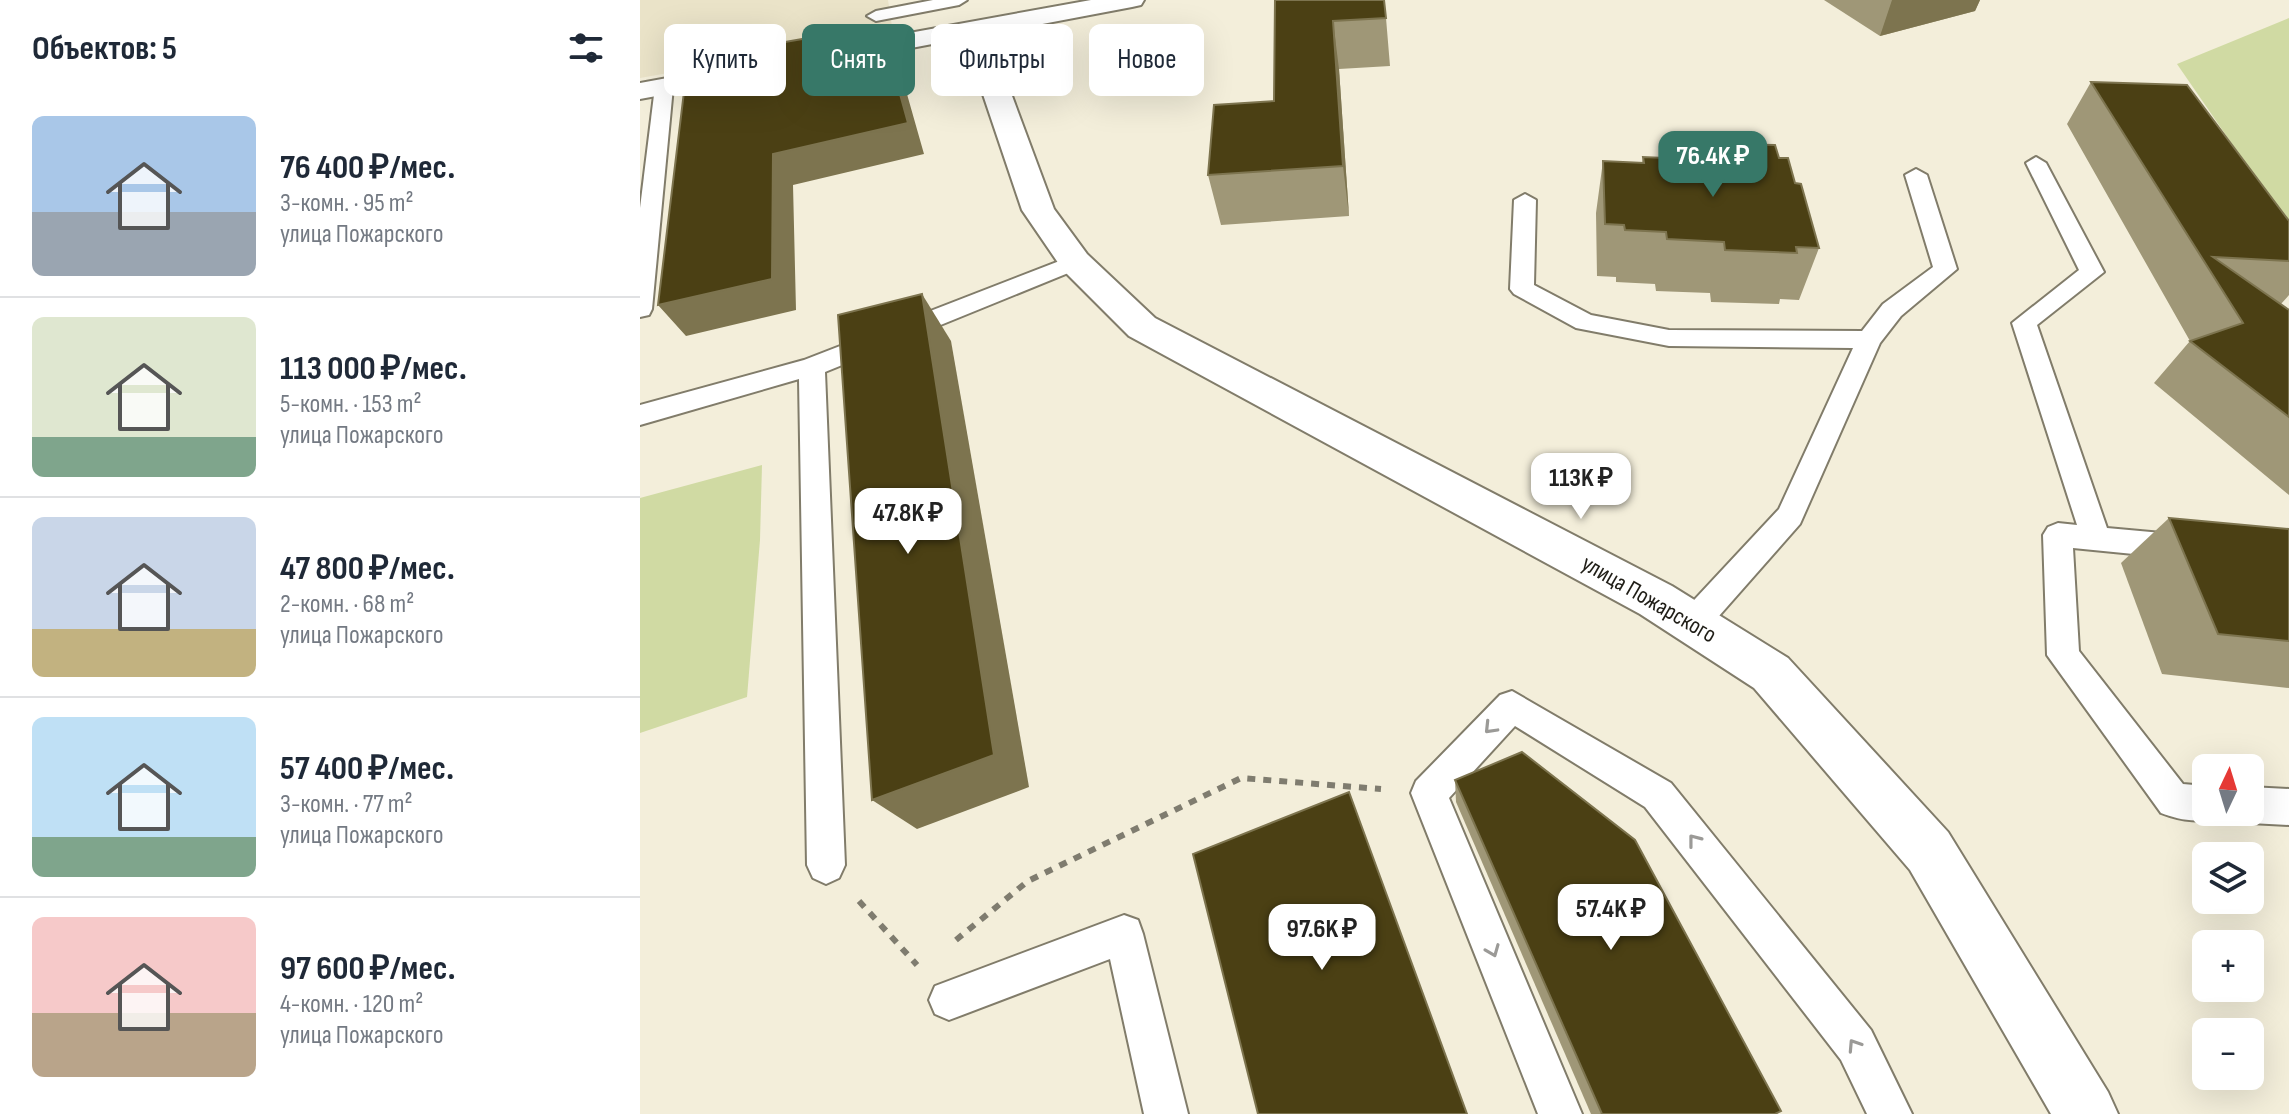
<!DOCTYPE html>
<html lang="ru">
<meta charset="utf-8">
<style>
:root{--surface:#fff;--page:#f6f6f7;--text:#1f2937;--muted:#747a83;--line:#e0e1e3;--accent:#377868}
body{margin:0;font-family:"Sofia Sans Condensed",sans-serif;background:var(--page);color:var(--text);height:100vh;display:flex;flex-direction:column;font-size:30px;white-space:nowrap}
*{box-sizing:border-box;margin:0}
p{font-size:26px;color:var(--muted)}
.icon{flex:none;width:44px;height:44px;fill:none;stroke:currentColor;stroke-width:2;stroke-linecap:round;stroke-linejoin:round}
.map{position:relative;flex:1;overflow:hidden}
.sheet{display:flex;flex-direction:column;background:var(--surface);width:640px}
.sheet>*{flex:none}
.top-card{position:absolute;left:24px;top:24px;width:760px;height:72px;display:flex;gap:16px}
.needle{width:52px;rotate:4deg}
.controls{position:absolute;left:1552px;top:754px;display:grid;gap:16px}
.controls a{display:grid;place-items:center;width:72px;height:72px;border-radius:12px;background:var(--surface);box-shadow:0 8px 32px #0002;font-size:40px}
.price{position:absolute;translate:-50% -68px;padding:0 18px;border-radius:16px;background:#fff;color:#222;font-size:26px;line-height:52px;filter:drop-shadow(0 2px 4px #0008)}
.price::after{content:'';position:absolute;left:50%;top:48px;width:24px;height:18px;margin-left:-12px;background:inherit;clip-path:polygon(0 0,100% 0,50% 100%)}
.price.on{background:var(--accent);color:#fff}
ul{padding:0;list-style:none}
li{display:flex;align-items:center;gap:24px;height:200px;padding:0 32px}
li+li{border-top:2px solid var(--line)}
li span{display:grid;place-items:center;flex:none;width:224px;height:160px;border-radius:12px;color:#555}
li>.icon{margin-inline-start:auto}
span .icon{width:96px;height:96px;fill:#fffc;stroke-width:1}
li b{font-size:34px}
h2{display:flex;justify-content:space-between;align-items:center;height:96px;padding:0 32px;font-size:34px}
.pill{padding:0 28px;border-radius:12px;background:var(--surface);box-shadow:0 8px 32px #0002;font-size:28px;line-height:72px}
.pill.on{background:var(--accent);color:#fff}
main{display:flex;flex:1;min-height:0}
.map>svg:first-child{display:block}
.built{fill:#eae3c8}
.green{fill:#d0daa3}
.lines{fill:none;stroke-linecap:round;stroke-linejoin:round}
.lane-casing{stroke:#817c6a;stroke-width:4}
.secondary-casing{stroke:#817c6a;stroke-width:4}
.path{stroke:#7f7c6f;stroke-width:6;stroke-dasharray:8 8;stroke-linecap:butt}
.lane{fill:#fff;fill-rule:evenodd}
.secondary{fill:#fff;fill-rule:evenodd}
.wall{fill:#9f9777}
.shaded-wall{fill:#7d744f}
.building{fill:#4b4014;stroke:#7d744f;stroke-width:2}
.oneway{stroke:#9b9a97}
.labels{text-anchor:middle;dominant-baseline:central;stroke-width:8;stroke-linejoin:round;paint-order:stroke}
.street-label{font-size:24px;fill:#201e17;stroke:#fff}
</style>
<main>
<section class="sheet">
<h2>Объектов: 5<svg class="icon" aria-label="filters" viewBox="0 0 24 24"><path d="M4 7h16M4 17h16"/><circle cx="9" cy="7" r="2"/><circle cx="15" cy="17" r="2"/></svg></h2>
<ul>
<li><span style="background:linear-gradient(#a9c7e8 60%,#9aa5b1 0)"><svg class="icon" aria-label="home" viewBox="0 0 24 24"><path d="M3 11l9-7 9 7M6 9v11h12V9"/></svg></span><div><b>76 400 ₽/мес.</b><p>3-комн. · 95 m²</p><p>улица Пожарского</p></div></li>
<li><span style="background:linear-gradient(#dfe7d0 75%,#7fa58c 0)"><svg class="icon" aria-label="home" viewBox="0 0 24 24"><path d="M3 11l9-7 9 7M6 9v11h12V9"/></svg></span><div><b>113 000 ₽/мес.</b><p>5-комн. · 153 m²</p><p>улица Пожарского</p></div></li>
<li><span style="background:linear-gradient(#c9d6e8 70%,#c2b280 0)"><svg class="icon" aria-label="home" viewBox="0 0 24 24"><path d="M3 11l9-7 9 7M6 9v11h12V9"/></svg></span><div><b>47 800 ₽/мес.</b><p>2-комн. · 68 m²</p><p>улица Пожарского</p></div></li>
<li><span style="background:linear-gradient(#bfe0f5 75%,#7fa58c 0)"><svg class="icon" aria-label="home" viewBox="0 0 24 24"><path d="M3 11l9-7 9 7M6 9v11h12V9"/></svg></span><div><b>57 400 ₽/мес.</b><p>3-комн. · 77 m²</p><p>улица Пожарского</p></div></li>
<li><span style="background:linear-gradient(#f6c9c9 60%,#b9a48a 0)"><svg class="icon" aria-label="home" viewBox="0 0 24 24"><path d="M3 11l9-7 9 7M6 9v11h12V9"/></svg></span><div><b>97 600 ₽/мес.</b><p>4-комн. · 120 m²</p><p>улица Пожарского</p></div></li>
</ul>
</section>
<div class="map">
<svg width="1649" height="1114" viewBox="0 0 1649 1114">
<rect width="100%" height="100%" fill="#f3eeda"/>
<!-- built -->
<path class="built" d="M 0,0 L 248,0 L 253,33 L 0,78 Z"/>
<!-- green -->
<g class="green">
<path d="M 1649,18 L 1649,227 L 1537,64 Z"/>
<path d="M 122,465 L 120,540 L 107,697 L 0,733 L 0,498 Z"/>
</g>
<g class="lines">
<!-- lane casing -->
<g class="lane-casing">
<g id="lane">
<path d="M 293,0 L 327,0 L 319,5 L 236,21 L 227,16 L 236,11 Z"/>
<path d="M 24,81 L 33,87 L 12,309 L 9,315 L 0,317 L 0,208 L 15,87 Z"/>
<path d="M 1396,157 L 1406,163 L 1464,272 L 1397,325 L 1467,528 L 1544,535 L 1555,538 L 1559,547 L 1555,556 L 1544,559 L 1433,548 L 1439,651 L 1543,784 L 1566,786 L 1566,812 L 1580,812 C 1566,826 1539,820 1521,813 L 1407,655 L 1403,535 L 1408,527 L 1418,523 L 1437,525 L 1372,323 L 1439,270 L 1386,163 Z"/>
<path d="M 1276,169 L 1287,175 L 1317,269 L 1261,316 L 1240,343 L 1160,524 L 1064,633 L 1053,637 L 1042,633 L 1037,623 L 1042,613 L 1139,509 L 1213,348 L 1029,346 L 936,328 L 874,294 L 870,289 L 874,200 L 885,194 L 896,200 L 894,285 L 951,315 L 1029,330 L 1222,331 L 1243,304 L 1293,267 L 1265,175 Z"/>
<path d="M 435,255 L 443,257 L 447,262 L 443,267 L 185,372 L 205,865 L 199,878 L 186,884 L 173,878 L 167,865 L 159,379 L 0,425 L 0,405 L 164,360 Z"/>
<path d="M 872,691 L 1031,783 L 1231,1030 L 1272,1114 L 1227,1114 L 1201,1060 L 1005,807 L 875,726 L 809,798 L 942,1114 L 898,1114 L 771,793 L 776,781 L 860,695 Z"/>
<path d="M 1610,787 L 1649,789 L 1649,825 L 1610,823 L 1597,817 L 1595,812 L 1610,812 Z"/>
<path d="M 484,915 L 498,920 L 503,934 L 548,1114 L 504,1114 L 470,959 L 309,1020 L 295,1014 L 289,1000 L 295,986 Z"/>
</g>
</g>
<!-- secondary casing -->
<g class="secondary-casing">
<g id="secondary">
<path d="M 451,0 L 504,0 L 501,5 L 492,7 L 349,34 L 414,209 L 447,254 L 515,318 L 1032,586 L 1148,658 L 1308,832 L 1468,1092 L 1478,1114 L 1411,1114 L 1270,870 L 1114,688 L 1000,614 L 489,336 L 423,270 L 382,210 L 324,38 L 192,63 L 183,61 L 179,55 L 183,49 L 192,47 Z"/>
<path d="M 104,64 L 114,66 L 118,72 L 114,78 L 0,99 L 0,83 Z"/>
</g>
</g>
<!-- path -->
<g class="path">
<path d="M 219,901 L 277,965"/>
<path d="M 316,940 L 388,881 L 601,778 L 741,789"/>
</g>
<!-- lane -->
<use href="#lane" class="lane"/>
<!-- secondary -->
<use href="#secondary" class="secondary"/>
</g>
<!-- wall -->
<g class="wall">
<path d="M 635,0 L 746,18 L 750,66 L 699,69 L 709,216 L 581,225 L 568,175 L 634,101 Z"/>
<path d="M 1184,0 L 1340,0 L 1335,11 L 1240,36 Z"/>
<path d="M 1451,82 L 1649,221 L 1649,295 L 1641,304 L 1649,310 L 1649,495 L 1514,383 L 1550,341 L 1427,124 Z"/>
<path d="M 1069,144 L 1139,158 L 1155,183 L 1179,248 L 1159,300 L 1140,299 L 1139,304 L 1071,302 L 1070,293 L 1016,291 L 1015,284 L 976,282 L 976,277 L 957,276 L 956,213 L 963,161 L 1002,163 L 1003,157 L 1065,160 Z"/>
<path d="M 1529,518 L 1649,529 L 1649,688 L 1522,674 L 1481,563 Z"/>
<path d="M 815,780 L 1135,1114 L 951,1114 L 816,802 Z"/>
</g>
<!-- shaded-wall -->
<g class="shaded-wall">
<path d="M 1252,0 L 1340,0 L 1335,11 L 1240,36 Z"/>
<path d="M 693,21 L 699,69 L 709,216 L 703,166 Z"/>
<path d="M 244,36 L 259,66 L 284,154 L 153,185 L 156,310 L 46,336 L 18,305 L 133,154 Z"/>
<path d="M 174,37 L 191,67 L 175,49 Z"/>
<path d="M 282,294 L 311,341 L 389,787 L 277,829 L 232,800 Z"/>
</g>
<!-- building -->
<g class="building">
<path d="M 635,0 L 744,0 L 746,18 L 693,21 L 703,166 L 568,175 L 574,105 L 634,101 Z"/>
<path d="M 244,36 L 268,123 L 133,154 L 132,279 L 18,305 L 48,59 L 174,37 L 175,49 Z"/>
<path d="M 1451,82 L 1547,85 L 1649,221 L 1649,261 L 1573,257 L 1649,310 L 1649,417 L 1550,341 L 1603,323 Z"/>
<path d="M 1069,144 L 1135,145 L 1139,158 L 1148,158 L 1155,183 L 1161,184 L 1179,248 L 1156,247 L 1157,253 L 1085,250 L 1084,242 L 1027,239 L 1026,232 L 985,230 L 984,225 L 965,224 L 963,161 L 1004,163 L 1003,157 L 1072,160 Z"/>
<path d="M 282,294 L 354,755 L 232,800 L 198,315 Z"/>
<path d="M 1529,518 L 1649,529 L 1649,641 L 1578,634 Z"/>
<path d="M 882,752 L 995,840 L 1141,1111 L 1135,1114 L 962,1114 L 815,780 Z"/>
<path d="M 709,792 L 827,1114 L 618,1114 L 553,854 Z"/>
</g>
<!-- one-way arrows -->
<defs><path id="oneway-chevron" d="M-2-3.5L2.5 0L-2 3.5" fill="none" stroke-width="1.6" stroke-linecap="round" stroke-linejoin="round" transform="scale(2)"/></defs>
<g class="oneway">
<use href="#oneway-chevron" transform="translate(850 728) rotate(134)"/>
<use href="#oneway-chevron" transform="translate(1054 840) rotate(-128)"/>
<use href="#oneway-chevron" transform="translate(853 951) rotate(68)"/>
<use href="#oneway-chevron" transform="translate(1214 1045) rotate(-123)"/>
</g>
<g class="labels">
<!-- street labels -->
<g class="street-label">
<text transform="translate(1009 599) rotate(30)">улица Пожарского</text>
</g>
</g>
</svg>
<div class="controls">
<a><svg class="needle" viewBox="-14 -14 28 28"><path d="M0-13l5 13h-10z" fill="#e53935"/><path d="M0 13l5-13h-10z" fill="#747a83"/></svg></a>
<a><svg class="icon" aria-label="layers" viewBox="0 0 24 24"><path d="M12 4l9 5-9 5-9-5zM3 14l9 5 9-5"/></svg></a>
<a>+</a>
<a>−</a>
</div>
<b class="price on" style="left:1073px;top:199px">76.4K ₽</b>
<b class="price" style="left:941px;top:521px">113K ₽</b>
<b class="price" style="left:268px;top:556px">47.8K ₽</b>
<b class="price" style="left:971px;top:952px">57.4K ₽</b>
<b class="price" style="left:682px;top:972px">97.6K ₽</b>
<div class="top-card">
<a class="pill">Купить</a>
<a class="pill on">Снять</a>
<a class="pill">Фильтры</a>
<a class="pill">Новое</a>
</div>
</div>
</main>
